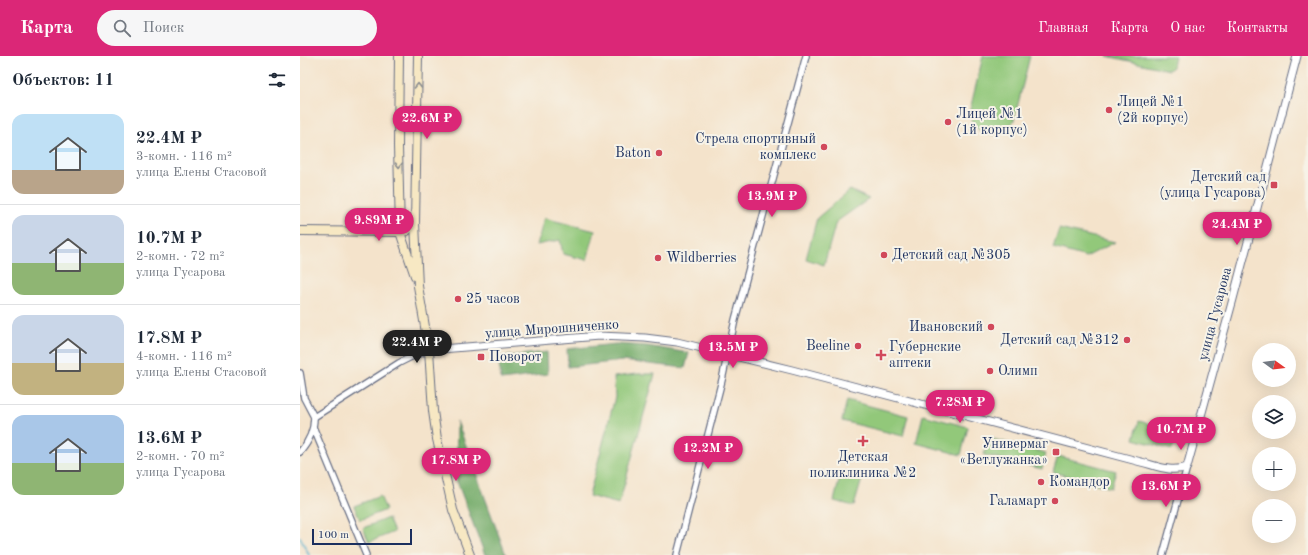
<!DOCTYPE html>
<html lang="ru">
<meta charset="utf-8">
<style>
:root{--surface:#fff;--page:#f6f6f7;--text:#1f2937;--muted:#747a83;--line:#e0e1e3;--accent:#db2777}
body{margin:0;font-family:"Old Standard TT",serif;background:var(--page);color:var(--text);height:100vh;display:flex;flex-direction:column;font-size:15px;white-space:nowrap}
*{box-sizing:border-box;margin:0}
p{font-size:13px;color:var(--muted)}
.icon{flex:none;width:22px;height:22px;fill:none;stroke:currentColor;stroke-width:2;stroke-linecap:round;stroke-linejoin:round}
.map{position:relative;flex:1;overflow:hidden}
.drawer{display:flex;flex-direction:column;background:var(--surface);width:300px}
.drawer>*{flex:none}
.needle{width:26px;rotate:105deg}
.fabs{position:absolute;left:952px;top:287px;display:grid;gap:8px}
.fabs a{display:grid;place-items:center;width:44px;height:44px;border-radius:50%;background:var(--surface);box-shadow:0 4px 16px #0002;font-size:20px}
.scale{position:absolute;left:12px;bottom:10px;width:100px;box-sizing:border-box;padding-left:4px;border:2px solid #1b2f5e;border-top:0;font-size:11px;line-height:14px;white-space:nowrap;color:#1b2f5e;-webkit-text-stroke:3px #f7f3e8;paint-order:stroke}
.price{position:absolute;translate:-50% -34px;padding:0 9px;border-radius:14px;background:var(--accent);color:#fff;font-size:13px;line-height:26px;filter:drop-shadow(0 1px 2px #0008)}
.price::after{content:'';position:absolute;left:50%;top:24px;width:12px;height:9px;margin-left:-6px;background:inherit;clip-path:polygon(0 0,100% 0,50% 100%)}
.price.on{background:#222;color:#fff}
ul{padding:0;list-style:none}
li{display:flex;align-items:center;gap:12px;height:100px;padding:0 12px}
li+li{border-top:1px solid var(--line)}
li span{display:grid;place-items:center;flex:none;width:112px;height:80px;border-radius:12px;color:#555}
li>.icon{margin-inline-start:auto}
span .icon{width:48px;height:48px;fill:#fffc;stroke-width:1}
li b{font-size:17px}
h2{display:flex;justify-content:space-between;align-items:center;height:48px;padding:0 12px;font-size:17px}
header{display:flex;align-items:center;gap:24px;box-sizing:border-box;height:56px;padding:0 20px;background:var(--accent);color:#fff}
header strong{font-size:19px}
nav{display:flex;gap:22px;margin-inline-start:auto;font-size:14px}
.search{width:280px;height:36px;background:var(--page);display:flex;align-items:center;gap:10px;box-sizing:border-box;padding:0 14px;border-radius:22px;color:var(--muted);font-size:15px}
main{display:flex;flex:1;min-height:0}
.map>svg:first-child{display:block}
.green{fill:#92c87a;stroke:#567c6c}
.forest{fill:#75ac6a;stroke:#486e64}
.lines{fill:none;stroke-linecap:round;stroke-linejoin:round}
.stream{stroke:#4aadca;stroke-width:2}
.minor-casing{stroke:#676e84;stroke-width:8}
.tertiary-casing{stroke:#676e84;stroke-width:9}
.secondary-casing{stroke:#676e84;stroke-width:10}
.minor{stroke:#fff;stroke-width:5.5}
.tertiary{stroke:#fff;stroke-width:7}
.secondary{stroke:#f7e8c3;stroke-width:8}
.oneway{stroke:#898c90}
.poi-dot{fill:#d1495b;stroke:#f7f3e8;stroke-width:1.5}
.labels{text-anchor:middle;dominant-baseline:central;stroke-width:4;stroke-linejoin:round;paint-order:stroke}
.poi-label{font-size:14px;fill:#1b2f5e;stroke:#f7f3e8;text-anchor:start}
.street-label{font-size:14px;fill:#1b2f5e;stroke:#f7f3e8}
</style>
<header>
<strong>Карта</strong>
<div class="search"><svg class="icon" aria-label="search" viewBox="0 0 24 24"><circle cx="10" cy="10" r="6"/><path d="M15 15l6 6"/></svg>Поиск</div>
<nav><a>Главная</a><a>Карта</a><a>О нас</a><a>Контакты</a></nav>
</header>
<main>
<section class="drawer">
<h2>Объектов: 11<svg class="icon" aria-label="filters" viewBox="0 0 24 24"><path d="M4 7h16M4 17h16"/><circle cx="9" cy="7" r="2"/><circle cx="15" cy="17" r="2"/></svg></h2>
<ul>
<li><span style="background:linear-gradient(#bfe0f5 70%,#b9a48a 0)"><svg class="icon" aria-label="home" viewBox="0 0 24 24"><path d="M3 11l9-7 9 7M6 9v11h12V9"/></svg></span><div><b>22.4M ₽</b><p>3-комн. · 116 m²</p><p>улица Елены Стасовой</p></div></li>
<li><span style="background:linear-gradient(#c9d6e8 60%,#8fb573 0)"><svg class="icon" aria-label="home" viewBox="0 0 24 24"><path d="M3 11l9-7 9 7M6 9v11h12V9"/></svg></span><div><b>10.7M ₽</b><p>2-комн. · 72 m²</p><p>улица Гусарова</p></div></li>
<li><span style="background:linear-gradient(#c9d6e8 60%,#c2b280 0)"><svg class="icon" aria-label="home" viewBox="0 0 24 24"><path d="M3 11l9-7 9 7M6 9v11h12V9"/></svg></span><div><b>17.8M ₽</b><p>4-комн. · 116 m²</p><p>улица Елены Стасовой</p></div></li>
<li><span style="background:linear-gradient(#a9c7e8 60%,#8fb573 0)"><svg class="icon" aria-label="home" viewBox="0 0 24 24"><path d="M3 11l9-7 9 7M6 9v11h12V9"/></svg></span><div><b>13.6M ₽</b><p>2-комн. · 70 m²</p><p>улица Гусарова</p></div></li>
</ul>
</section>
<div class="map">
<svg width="1008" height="499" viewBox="0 0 1008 499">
<rect width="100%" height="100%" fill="#f7f3e8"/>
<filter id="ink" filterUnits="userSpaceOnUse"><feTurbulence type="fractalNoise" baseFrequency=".025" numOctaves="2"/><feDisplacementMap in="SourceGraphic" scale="8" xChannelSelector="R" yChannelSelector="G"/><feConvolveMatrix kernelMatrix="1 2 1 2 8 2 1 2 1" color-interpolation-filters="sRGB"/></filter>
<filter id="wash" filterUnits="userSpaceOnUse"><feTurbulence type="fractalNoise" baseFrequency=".012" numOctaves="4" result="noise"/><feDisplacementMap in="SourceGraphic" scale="16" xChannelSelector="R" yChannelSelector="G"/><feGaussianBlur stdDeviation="0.9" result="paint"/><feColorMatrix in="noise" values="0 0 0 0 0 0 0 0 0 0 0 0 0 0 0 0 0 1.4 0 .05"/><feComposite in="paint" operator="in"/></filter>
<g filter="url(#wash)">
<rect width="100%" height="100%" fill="#f4e3cb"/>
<!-- green -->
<g class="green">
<path d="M 683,0 L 730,0 L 714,64 C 702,87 676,82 669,58 Z"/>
<path d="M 807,0 L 875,0 L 873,11 L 869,14 Z"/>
<path d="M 550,134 L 569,143 L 536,166 L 524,209 L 506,203 L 517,162 Z"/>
<path d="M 244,162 L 295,175 L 287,204 L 263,198 L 260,184 L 237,189 Z"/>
<path d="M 759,173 L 815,186 L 786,201 L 753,192 Z"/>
<path d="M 337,318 L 355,318 L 319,448 L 289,440 L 315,341 L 314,321 Z"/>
<path d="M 547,344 L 608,360 L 603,380 L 542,365 Z"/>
<path d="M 623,359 L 668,371 L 661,399 L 616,387 Z"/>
<path d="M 839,365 L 877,376 L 872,394 L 834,383 Z"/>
<path d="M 689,382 L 746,397 L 742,413 L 684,399 Z"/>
<path d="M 758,400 L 816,415 L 811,432 L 753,416 Z"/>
<path d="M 541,417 L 562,423 L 554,450 L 534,445 Z"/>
<path d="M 80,440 L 86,454 L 60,464 L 54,450 Z"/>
<path d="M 88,462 L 94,476 L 69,486 L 63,472 Z"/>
</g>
<!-- forest -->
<g class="forest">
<path d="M 316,288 L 347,290 L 389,297 L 385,312 L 322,305 L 268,311 L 267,293 Z"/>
<path d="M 247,296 L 248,318 L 201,324 L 198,301 Z"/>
<path d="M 157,365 L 206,499 L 185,499 L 156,423 Z"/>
</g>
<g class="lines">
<!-- stream -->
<path class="stream" d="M 0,481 L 9,499"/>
</g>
</g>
<g filter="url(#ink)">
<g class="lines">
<!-- minor casing -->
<g class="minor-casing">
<g id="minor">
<path d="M 0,317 L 4,342 L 14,361"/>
<path d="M 14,373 L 66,499"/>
<path d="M 0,396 C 9,386 14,374 14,361 L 99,307 L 113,300 L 129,294"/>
<path d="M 377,499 L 422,324 L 435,264 L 506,0"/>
<path d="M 863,499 L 887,411"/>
</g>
</g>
<!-- tertiary casing -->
<g class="tertiary-casing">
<path id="tertiary" d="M 129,294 L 299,280 L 345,282 L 377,286 L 492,314 L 841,406 C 857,410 871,417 887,411 L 933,243 L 997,0"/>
</g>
<!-- secondary casing -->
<g class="secondary-casing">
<g id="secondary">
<path d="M 99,0 L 98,90 L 100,176 L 115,220"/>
<path d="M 118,0 L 115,167 L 118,230 L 129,294 L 133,355 L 137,383 L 153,454 L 170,499"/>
<path d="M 0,175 L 100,176 L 107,175 L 115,167"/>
</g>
</g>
<!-- minor -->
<use href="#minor" class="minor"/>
<!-- tertiary -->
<use href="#tertiary" class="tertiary"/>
<!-- secondary -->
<use href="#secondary" class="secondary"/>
</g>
<!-- one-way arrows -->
<defs><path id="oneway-chevron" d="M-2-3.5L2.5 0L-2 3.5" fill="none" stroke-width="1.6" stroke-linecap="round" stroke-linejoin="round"/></defs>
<g class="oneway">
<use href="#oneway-chevron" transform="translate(118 30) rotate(-89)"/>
<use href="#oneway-chevron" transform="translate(99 109) rotate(88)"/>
</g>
</g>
<!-- markers -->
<g class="poi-dot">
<circle cx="809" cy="54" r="4"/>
<circle cx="648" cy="66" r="4"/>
<circle cx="524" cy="91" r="4"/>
<circle cx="359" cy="97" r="4"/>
<rect x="970" y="125" width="8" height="8" rx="2"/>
<circle cx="584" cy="199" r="4"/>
<circle cx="358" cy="202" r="4"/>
<circle cx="158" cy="243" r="4"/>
<circle cx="691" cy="271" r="4"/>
<circle cx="827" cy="284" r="4"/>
<circle cx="558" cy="290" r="4"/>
<path d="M579 293h4v4h4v4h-4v4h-4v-4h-4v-4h4z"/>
<rect x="177" y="297" width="8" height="8" rx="2"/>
<circle cx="690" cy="315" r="4"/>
<path d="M561 379h4v4h4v4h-4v4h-4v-4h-4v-4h4z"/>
<rect x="752" y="392" width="8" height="8" rx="2"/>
<circle cx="741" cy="426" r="4"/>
<circle cx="755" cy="445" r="4"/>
</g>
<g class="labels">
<!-- poi labels -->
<g class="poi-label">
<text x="817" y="46">Лицей №1<tspan x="817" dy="16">(2й корпус)</tspan></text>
<text x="656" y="58">Лицей №1<tspan x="656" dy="16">(1й корпус)</tspan></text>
<text x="516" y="83" text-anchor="end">Стрела спортивный<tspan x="516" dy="16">комплекс</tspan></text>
<text x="351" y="97" text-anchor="end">Baton</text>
<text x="966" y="121" text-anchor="end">Детский сад<tspan x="966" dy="16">(улица Гусарова)</tspan></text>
<text x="592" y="199">Детский сад №305</text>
<text x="366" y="202">Wildberries</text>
<text x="166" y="243">25 часов</text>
<text x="683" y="271" text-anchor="end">Ивановский</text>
<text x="819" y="284" text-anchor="end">Детский сад №312</text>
<text x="550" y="290" text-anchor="end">Beeline</text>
<text x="589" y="291">Губернские<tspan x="589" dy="16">аптеки</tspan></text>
<text x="189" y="301">Поворот</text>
<text x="698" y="315">Олимп</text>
<text x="748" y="388" text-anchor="end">Универмаг<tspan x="748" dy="16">«Ветлужанка»</tspan></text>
<text x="563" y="401" text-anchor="middle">Детская<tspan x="563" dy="16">поликлиника №2</tspan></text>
<text x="749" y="426">Командор</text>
<text x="747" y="445" text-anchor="end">Галамарт</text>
</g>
<!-- street labels -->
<g class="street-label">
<text transform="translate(915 258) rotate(-75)">улица Гусарова</text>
<text transform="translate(252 273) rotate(-4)">улица Мирошниченко</text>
</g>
</g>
</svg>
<div class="fabs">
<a><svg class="needle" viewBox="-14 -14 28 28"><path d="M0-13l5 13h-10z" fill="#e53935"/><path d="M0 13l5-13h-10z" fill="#747a83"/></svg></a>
<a><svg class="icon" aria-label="layers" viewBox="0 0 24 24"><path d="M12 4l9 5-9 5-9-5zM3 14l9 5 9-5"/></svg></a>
<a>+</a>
<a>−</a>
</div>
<div class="scale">100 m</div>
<b class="price" style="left:127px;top:84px">22.6M ₽</b>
<b class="price" style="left:472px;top:162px">13.9M ₽</b>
<b class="price" style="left:79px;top:186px">9.89M ₽</b>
<b class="price" style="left:937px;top:190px">24.4M ₽</b>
<b class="price on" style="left:117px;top:308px">22.4M ₽</b>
<b class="price" style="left:433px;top:313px">13.5M ₽</b>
<b class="price" style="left:660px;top:368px">7.28M ₽</b>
<b class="price" style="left:881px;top:395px">10.7M ₽</b>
<b class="price" style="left:408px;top:414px">12.2M ₽</b>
<b class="price" style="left:156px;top:426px">17.8M ₽</b>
<b class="price" style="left:866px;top:452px">13.6M ₽</b>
</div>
</main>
